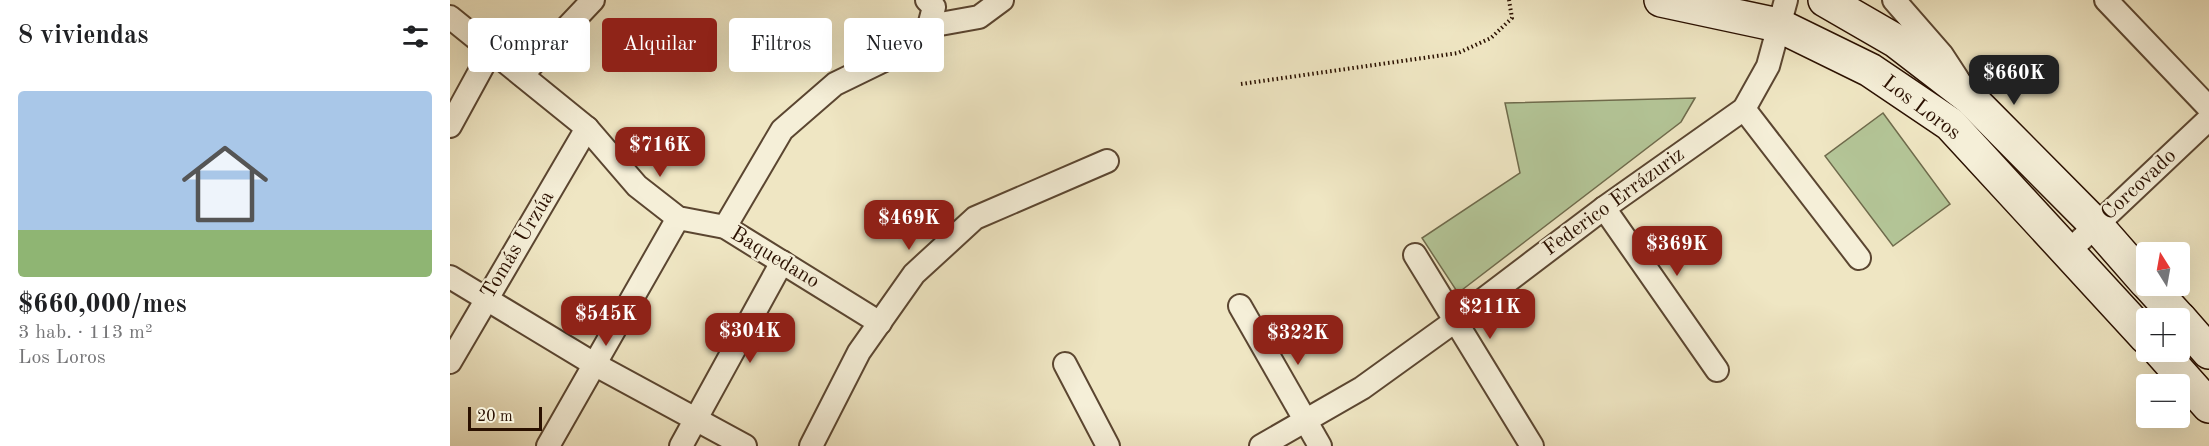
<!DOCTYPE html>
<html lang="es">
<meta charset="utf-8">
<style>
:root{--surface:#fff;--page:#f2f2f2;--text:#202124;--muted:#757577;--line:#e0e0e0;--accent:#8f2418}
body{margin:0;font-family:"Old Standard TT",serif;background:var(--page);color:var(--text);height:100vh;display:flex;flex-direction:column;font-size:22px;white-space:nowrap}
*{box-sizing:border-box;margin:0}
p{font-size:20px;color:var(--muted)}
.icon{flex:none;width:33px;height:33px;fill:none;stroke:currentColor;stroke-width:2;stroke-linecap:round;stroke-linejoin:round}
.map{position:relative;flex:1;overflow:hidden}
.side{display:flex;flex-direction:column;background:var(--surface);width:450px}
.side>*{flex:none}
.banner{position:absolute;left:18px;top:18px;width:570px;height:54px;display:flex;gap:12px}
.needle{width:39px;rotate:349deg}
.tools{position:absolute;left:1686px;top:242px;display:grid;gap:12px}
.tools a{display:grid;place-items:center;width:54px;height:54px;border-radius:6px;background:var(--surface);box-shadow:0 6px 24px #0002;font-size:30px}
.scale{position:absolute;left:18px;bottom:15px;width:74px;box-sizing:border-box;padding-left:6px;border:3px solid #2a1000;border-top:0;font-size:16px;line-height:21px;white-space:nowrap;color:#2a1000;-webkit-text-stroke:4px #f5efd8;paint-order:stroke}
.price{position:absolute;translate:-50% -51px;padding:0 14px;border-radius:12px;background:var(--accent);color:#fff;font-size:20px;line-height:39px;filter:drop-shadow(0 2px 3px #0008)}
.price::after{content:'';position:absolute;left:50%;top:36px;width:18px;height:14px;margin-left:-9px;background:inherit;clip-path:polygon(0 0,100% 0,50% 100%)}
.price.active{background:#222;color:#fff}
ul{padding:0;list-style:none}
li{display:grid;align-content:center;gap:12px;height:318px;padding:0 18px}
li+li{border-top:2px solid var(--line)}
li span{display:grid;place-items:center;height:186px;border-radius:6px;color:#555}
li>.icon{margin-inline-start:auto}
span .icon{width:108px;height:108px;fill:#fffc;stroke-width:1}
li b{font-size:26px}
h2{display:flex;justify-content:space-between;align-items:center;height:72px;padding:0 18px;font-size:26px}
.tag{padding:0 21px;border-radius:6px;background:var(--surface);box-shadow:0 6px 24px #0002;font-size:21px;line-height:54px}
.tag.active{background:var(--accent);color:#fff}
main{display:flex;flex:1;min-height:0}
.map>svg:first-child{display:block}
.green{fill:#b4c698;stroke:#6f6b4c;stroke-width:1.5}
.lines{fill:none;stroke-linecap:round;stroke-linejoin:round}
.minor-casing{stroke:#5b4631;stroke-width:26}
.secondary-casing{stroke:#2a1000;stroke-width:36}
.path{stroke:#2a1000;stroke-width:4;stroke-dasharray:1.5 3;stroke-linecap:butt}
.minor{stroke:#f5efd8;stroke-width:22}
.secondary{stroke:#f5efd8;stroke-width:33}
.labels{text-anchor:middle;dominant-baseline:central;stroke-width:4.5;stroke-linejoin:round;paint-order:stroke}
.street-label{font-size:21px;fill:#2a1000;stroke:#f5efd8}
</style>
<main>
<section class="side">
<h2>8 viviendas<svg class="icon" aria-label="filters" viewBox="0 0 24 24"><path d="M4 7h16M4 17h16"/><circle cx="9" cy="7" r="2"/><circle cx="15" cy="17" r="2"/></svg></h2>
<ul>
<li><span style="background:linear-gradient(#a9c7e8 75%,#8fb573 0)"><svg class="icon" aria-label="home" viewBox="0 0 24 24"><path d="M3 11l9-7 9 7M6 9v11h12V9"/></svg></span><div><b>$660,000/mes</b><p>3 hab. · 113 m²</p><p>Los Loros</p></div></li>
</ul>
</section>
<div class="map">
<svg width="1759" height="446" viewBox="0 0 1759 446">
<rect width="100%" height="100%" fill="#efe6c3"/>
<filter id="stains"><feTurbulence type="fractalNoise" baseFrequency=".00333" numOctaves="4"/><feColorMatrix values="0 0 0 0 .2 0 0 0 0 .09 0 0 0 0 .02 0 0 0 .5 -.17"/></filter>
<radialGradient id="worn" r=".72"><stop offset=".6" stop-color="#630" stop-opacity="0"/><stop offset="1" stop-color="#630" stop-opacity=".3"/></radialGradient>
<!-- green -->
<g class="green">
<path d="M 1245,98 L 1231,122 L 1008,293 L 972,238 L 1070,173 L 1055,103 Z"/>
<path d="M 1433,113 L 1500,204 L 1443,246 L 1375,156 Z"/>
</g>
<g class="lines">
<!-- minor casing -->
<g class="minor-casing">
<g id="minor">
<path d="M 477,0 L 484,7 L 479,26"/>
<path d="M 1444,0 L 1492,55 L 1509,81"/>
<path d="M 1656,0 L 1759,108"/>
<path d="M 0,17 L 137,128 L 187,186 L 228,218 L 275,227 L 430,323"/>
<path d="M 72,75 L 143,0"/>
<path d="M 1294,109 L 1409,258"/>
<path d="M 0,126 L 41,51"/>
<path d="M 1154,208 L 1267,370"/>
<path d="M 275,227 L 332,130 L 385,84 L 465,45 L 479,26 L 529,17 L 552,0"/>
<path d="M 1619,251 L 1759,119"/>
<path d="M 965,255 L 1082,446"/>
<path d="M 0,277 L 144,364 L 295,446"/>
<path d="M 790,306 L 870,446"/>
<path d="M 0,362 L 137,128"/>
<path d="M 615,364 L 658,446"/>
<path d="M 98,446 L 228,218"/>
<path d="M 231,446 L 332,262"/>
<path d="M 361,446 L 409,352 L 464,274 L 525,218 L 657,161"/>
<path d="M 811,446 L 912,388 L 1005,321 L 1154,208 L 1294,109 L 1318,66 L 1336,0"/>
</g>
</g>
<!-- secondary casing -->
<g class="secondary-casing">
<g id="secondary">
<path d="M 1211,0 L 1328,25 L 1420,70 L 1500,124 L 1696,337"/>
<path d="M 1375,0 L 1446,41 L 1520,98 L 1646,225 L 1696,282"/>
<path d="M 1699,285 L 1729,318"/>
<path d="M 1730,319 L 1759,352"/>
<path d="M 1710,351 L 1759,406"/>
</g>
</g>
<!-- path -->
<path class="path" d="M 791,84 L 1008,53 L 1041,38 L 1062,18 L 1059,0"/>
<!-- minor -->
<use href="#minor" class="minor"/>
<!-- secondary -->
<use href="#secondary" class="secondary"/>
</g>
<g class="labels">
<!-- street labels -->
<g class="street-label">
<text transform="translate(1471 108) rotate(37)">Los Loros</text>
<text transform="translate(1689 185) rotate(-43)">Corcovado</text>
<text transform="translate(1164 202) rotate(-36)">Federico Errázuriz</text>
<text transform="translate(68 245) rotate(-59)">Tomás Urzúa</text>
<text transform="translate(325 258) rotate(31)">Baquedano</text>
</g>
</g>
<rect width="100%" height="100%" filter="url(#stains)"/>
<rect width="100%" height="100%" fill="url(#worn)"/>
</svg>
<div class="tools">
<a><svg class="needle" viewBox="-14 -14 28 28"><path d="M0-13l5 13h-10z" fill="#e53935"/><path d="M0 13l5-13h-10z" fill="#757577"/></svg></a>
<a>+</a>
<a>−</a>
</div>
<div class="scale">20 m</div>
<b class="price active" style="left:1564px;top:106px">$660K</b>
<b class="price" style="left:210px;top:178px">$716K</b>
<b class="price" style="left:459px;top:251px">$469K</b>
<b class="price" style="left:1227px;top:277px">$369K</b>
<b class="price" style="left:1040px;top:340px">$211K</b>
<b class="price" style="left:156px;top:347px">$545K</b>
<b class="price" style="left:300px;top:364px">$304K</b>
<b class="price" style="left:848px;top:366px">$322K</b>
<div class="banner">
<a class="tag">Comprar</a>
<a class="tag active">Alquilar</a>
<a class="tag">Filtros</a>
<a class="tag">Nuevo</a>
</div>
</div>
</main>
